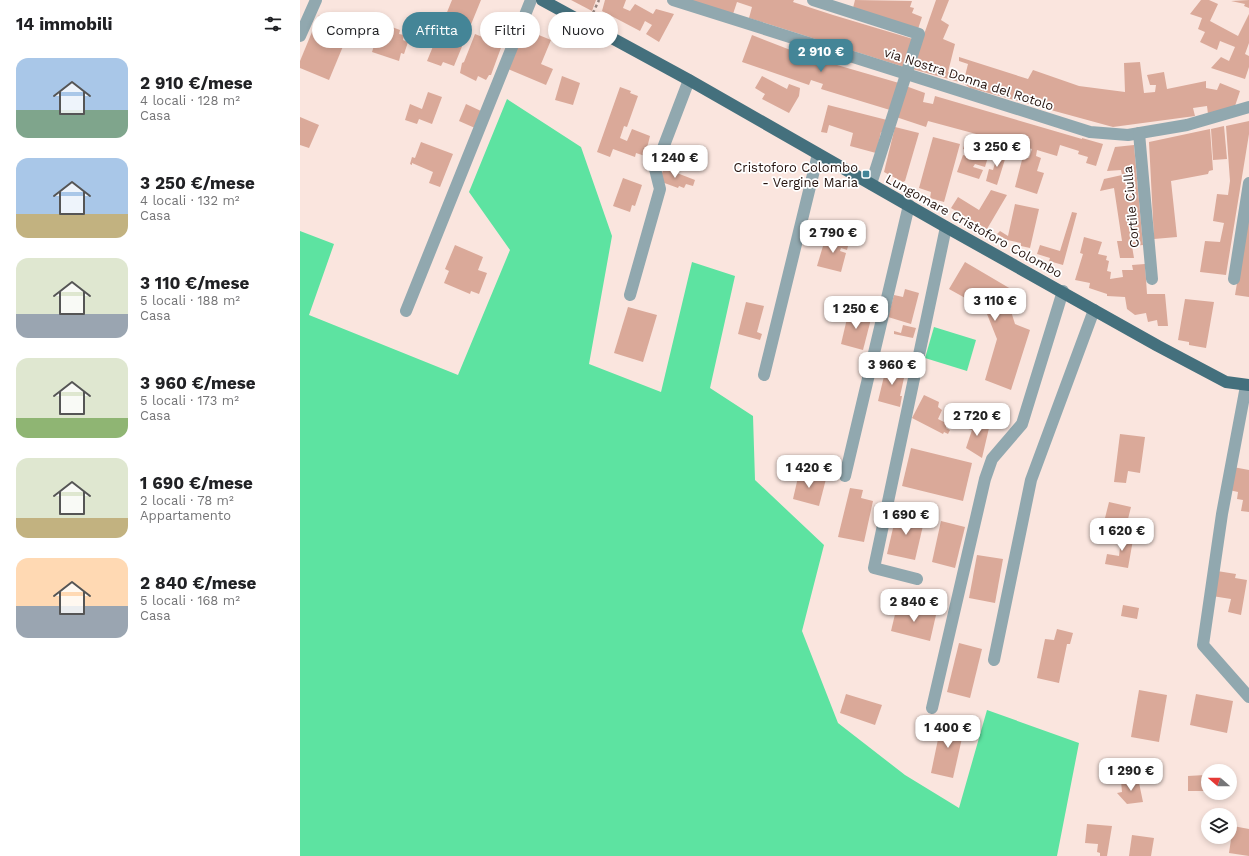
<!DOCTYPE html>
<html lang="it">
<meta charset="utf-8">
<style>
:root{--surface:#fff;--page:#f6f6f6;--text:#202124;--muted:#757577;--accent:#448597}
body{margin:0;font-family:"Work Sans",sans-serif;background:var(--page);color:var(--text);height:100vh;display:flex;flex-direction:column;font-size:15px;white-space:nowrap}
*{box-sizing:border-box;margin:0}
p{font-size:13px;color:var(--muted)}
.icon{flex:none;width:22px;height:22px;fill:none;stroke:currentColor;stroke-width:2;stroke-linecap:round;stroke-linejoin:round}
.map{position:relative;flex:1;overflow:hidden}
.panel{display:flex;flex-direction:column;background:var(--surface);width:300px}
.panel>*{flex:none}
.hud{position:absolute;left:12px;top:12px;width:380px;height:36px;display:flex;gap:8px}
.needle{width:26px;rotate:290deg}
.fabs{position:absolute;left:901px;top:764px;display:grid;gap:8px}
.fabs a{display:grid;place-items:center;width:36px;height:36px;border-radius:50%;background:var(--surface);box-shadow:0 2px 6px #0003;font-size:20px}
.price{position:absolute;translate:-50% -34px;padding:0 9px;border-radius:8px;background:#fff;color:#222;font-size:13px;line-height:26px;filter:drop-shadow(0 1px 2px #0008)}
.price::after{content:'';position:absolute;left:50%;top:24px;width:12px;height:9px;margin-left:-6px;background:inherit;clip-path:polygon(0 0,100% 0,50% 100%)}
.price.current{background:var(--accent);color:#fff}
ul{padding:0;list-style:none}
li{display:flex;align-items:center;gap:12px;height:100px;padding:0 16px}
li span{display:grid;place-items:center;flex:none;width:112px;height:80px;border-radius:12px;color:#555}
li>.icon{margin-inline-start:auto}
span .icon{width:48px;height:48px;fill:#fffc;stroke-width:1}
li b{font-size:17px}
h2{display:flex;justify-content:space-between;align-items:center;height:48px;padding:0 16px;font-size:17px}
.pill{padding:0 14px;border-radius:18px;background:var(--surface);box-shadow:0 2px 6px #0003;font-size:14px;line-height:36px}
.pill.current{background:var(--accent);color:#fff}
main{display:flex;flex:1;min-height:0}
.map>svg:first-child{display:block}
.green{fill:#5de3a1}
.building{fill:#daa999}
.lines{fill:none;stroke-linecap:round;stroke-linejoin:round}
.path{stroke:#96837d;stroke-width:2.5;stroke-dasharray:3 3;stroke-linecap:butt}
.minor{stroke:#91a8af;stroke-width:12}
.major{stroke:#44707d;stroke-width:12}
.poi-dot{fill:#448597;stroke:#fff;stroke-width:1.5}
.labels{text-anchor:middle;dominant-baseline:central;stroke-width:3.5;stroke-linejoin:round;paint-order:stroke}
.street-label{font-size:13px;fill:#25130e;stroke:#fff}
.poi-label{font-size:13px;fill:#25130e;stroke:#fff;text-anchor:end}
</style>
<main>
<section class="panel">
<h2>14 immobili<svg class="icon" aria-label="filters" viewBox="0 0 24 24"><path d="M4 7h16M4 17h16"/><circle cx="9" cy="7" r="2"/><circle cx="15" cy="17" r="2"/></svg></h2>
<ul>
<li><span style="background:linear-gradient(#a9c7e8 65%,#7fa58c 0)"><svg class="icon" aria-label="home" viewBox="0 0 24 24"><path d="M3 11l9-7 9 7M6 9v11h12V9"/></svg></span><div><b>2 910 €/mese</b><p>4 locali · 128 m²</p><p>Casa</p></div></li>
<li><span style="background:linear-gradient(#a9c7e8 70%,#c2b280 0)"><svg class="icon" aria-label="home" viewBox="0 0 24 24"><path d="M3 11l9-7 9 7M6 9v11h12V9"/></svg></span><div><b>3 250 €/mese</b><p>4 locali · 132 m²</p><p>Casa</p></div></li>
<li><span style="background:linear-gradient(#dfe7d0 70%,#9aa5b1 0)"><svg class="icon" aria-label="home" viewBox="0 0 24 24"><path d="M3 11l9-7 9 7M6 9v11h12V9"/></svg></span><div><b>3 110 €/mese</b><p>5 locali · 188 m²</p><p>Casa</p></div></li>
<li><span style="background:linear-gradient(#dfe7d0 75%,#8fb573 0)"><svg class="icon" aria-label="home" viewBox="0 0 24 24"><path d="M3 11l9-7 9 7M6 9v11h12V9"/></svg></span><div><b>3 960 €/mese</b><p>5 locali · 173 m²</p><p>Casa</p></div></li>
<li><span style="background:linear-gradient(#dfe7d0 75%,#c2b280 0)"><svg class="icon" aria-label="home" viewBox="0 0 24 24"><path d="M3 11l9-7 9 7M6 9v11h12V9"/></svg></span><div><b>1 690 €/mese</b><p>2 locali · 78 m²</p><p>Appartamento</p></div></li>
<li><span style="background:linear-gradient(#ffd9b3 60%,#9aa5b1 0)"><svg class="icon" aria-label="home" viewBox="0 0 24 24"><path d="M3 11l9-7 9 7M6 9v11h12V9"/></svg></span><div><b>2 840 €/mese</b><p>5 locali · 168 m²</p><p>Casa</p></div></li>
</ul>
</section>
<div class="map">
<svg width="949" height="856" viewBox="0 0 949 856">
<rect width="100%" height="100%" fill="#fae5de"/>
<!-- green -->
<g class="green">
<path d="M 207,99 L 281,147 L 312,236 L 289,364 L 361,392 L 392,262 L 435,276 L 410,388 L 453,416 L 455,480 L 524,545 L 502,631 L 538,723 L 605,775 L 659,808 L 687,710 L 779,743 L 757,856 L 0,856 L 0,231 L 34,244 L 9,315 L 158,375 L 210,250 L 169,192 Z"/>
<path d="M 634,327 L 676,340 L 667,371 L 625,358 Z"/>
</g>
<!-- building -->
<g class="building">
<path d="M 152,0 L 181,0 L 154,66 L 143,62 L 141,66 L 127,61 Z"/>
<path d="M 271,0 L 296,0 L 292,11 Z"/>
<path d="M 305,0 L 326,0 L 323,8 L 330,11 L 335,4 L 353,14 L 356,9 L 374,14 L 359,42 L 346,34 L 352,25 L 345,21 L 340,31 L 302,11 Z"/>
<path d="M 387,0 L 494,0 L 493,2 L 533,15 L 613,39 L 607,68 L 449,18 L 452,7 L 437,2 L 433,14 Z"/>
<path d="M 555,0 L 612,1 L 610,7 L 614,8 L 612,13 L 622,17 L 618,29 L 553,8 Z"/>
<path d="M 636,0 L 649,0 L 641,20 L 649,25 L 643,39 L 655,44 L 648,72 L 665,76 L 668,64 L 659,61 L 659,57 L 728,79 L 733,70 L 779,86 L 825,92 L 824,63 L 840,62 L 844,93 L 855,92 L 856,85 L 850,85 L 847,75 L 864,72 L 867,89 L 906,81 L 906,88 L 917,90 L 920,83 L 940,91 L 934,109 L 908,114 L 907,106 L 893,108 L 895,116 L 813,127 L 670,88 L 663,83 L 612,69 Z"/>
<path d="M 901,0 L 909,0 L 918,4 L 910,21 L 938,36 L 949,14 L 949,43 L 945,54 L 949,56 L 949,67 L 945,79 L 911,68 L 921,57 L 929,61 L 935,47 L 920,41 L 917,50 L 900,42 L 905,32 L 898,29 L 902,18 L 890,14 Z"/>
<path d="M 949,0 L 949,8 L 944,6 L 945,4 L 931,1 Z"/>
<path d="M 19,15 L 51,27 L 29,80 L 0,68 L 0,61 Z"/>
<path d="M 81,23 L 100,30 L 99,34 L 104,35 L 103,40 L 108,42 L 104,54 L 101,53 L 99,61 L 72,52 Z"/>
<path d="M 224,29 L 251,40 L 241,64 L 253,69 L 246,85 L 208,69 Z"/>
<path d="M 175,34 L 202,45 L 191,75 L 189,75 L 186,80 L 178,76 L 176,81 L 160,73 L 162,63 L 164,62 Z"/>
<path d="M 452,35 L 506,56 L 599,83 L 590,110 L 521,89 L 523,84 L 511,80 L 509,85 L 442,62 Z"/>
<path d="M 262,76 L 280,83 L 273,105 L 255,100 Z"/>
<path d="M 462,76 L 487,89 L 489,84 L 500,88 L 499,96 L 489,113 L 462,99 L 465,94 L 455,88 Z"/>
<path d="M 603,85 L 625,93 L 623,102 L 633,104 L 635,96 L 782,139 L 782,138 L 803,144 L 796,166 L 786,163 L 788,157 L 778,154 L 779,151 L 760,145 L 757,156 L 737,150 L 736,156 L 741,158 L 737,171 L 744,173 L 737,194 L 715,187 L 723,156 L 729,158 L 732,149 L 628,121 L 626,127 L 593,116 Z"/>
<path d="M 320,87 L 331,91 L 330,93 L 338,96 L 327,127 L 324,126 L 320,138 L 327,141 L 332,129 L 350,136 L 345,156 L 336,153 L 335,157 L 313,149 L 310,157 L 297,152 Z"/>
<path d="M 128,92 L 142,97 L 132,124 L 119,119 L 117,124 L 105,120 L 110,104 L 122,109 Z"/>
<path d="M 166,104 L 181,111 L 175,128 L 159,121 Z"/>
<path d="M 528,105 L 587,120 L 584,133 L 581,132 L 576,153 L 550,146 L 553,133 L 529,125 L 527,133 L 521,132 Z"/>
<path d="M 0,117 L 19,125 L 9,148 L 0,145 Z"/>
<path d="M 949,121 L 949,134 L 926,275 L 900,272 L 905,241 L 920,242 L 924,223 L 913,221 L 917,194 L 928,195 L 930,181 L 926,126 Z"/>
<path d="M 924,126 L 927,159 L 913,160 L 911,129 Z"/>
<path d="M 595,127 L 619,133 L 605,181 L 603,182 L 584,172 Z"/>
<path d="M 910,129 L 913,170 L 909,171 L 908,174 L 871,181 L 877,237 L 854,239 L 849,142 Z"/>
<path d="M 633,137 L 660,144 L 644,202 L 630,198 L 631,192 L 619,188 Z"/>
<path d="M 666,139 L 691,147 L 685,167 L 675,164 L 673,167 L 683,170 L 679,179 L 657,172 L 663,155 L 667,156 L 669,151 L 663,149 Z"/>
<path d="M 121,142 L 153,154 L 140,187 L 129,183 L 133,172 L 112,163 L 112,165 L 110,164 L 112,157 L 115,158 Z"/>
<path d="M 834,145 L 843,245 L 832,246 L 834,258 L 820,258 L 817,241 L 822,241 L 814,188 L 800,191 L 804,179 L 822,175 L 821,170 L 807,171 L 815,147 Z"/>
<path d="M 700,146 L 704,147 L 702,155 L 706,156 L 697,185 L 686,181 L 689,169 L 693,170 Z"/>
<path d="M 364,168 L 395,180 L 393,186 L 386,184 L 384,188 L 379,186 L 378,188 L 359,181 Z"/>
<path d="M 323,178 L 342,185 L 335,206 L 332,205 L 330,212 L 313,206 Z"/>
<path d="M 691,190 L 707,195 L 687,229 L 651,208 L 658,197 L 679,210 Z"/>
<path d="M 715,204 L 739,209 L 730,248 L 721,246 L 721,243 L 707,240 L 697,234 L 700,231 L 708,236 Z"/>
<path d="M 772,212 L 777,213 L 763,265 L 749,261 L 750,258 L 737,254 L 740,245 L 760,251 Z"/>
<path d="M 949,212 L 949,297 L 935,295 Z"/>
<path d="M 526,236 L 549,242 L 547,250 L 541,248 L 540,251 L 546,253 L 541,272 L 517,266 Z"/>
<path d="M 784,237 L 802,242 L 798,254 L 807,256 L 806,260 L 809,261 L 807,271 L 811,272 L 810,279 L 823,277 L 822,270 L 833,270 L 832,265 L 845,264 L 847,294 L 865,294 L 868,326 L 858,326 L 857,320 L 848,322 L 846,313 L 835,315 L 827,309 L 825,297 L 807,296 L 807,294 L 789,288 L 790,283 L 775,280 L 783,254 L 780,253 Z"/>
<path d="M 155,245 L 183,257 L 178,270 L 187,273 L 179,294 L 171,291 L 170,294 L 144,283 L 149,271 L 145,269 Z"/>
<path d="M 665,262 L 716,292 L 710,308 L 715,324 L 730,330 L 711,390 L 685,380 L 697,339 L 685,309 L 649,289 Z"/>
<path d="M 605,289 L 619,293 L 611,324 L 588,317 L 594,295 L 603,297 Z"/>
<path d="M 885,299 L 914,302 L 906,348 L 889,345 L 889,342 L 878,340 Z"/>
<path d="M 446,302 L 464,306 L 457,332 L 462,334 L 460,340 L 438,334 Z"/>
<path d="M 328,307 L 357,315 L 343,362 L 314,353 Z"/>
<path d="M 549,310 L 572,315 L 563,350 L 541,344 Z"/>
<path d="M 603,325 L 616,328 L 613,338 L 594,334 L 594,331 L 601,333 Z"/>
<path d="M 587,364 L 606,369 L 600,396 L 602,396 L 600,407 L 578,401 Z"/>
<path d="M 624,395 L 639,402 L 638,407 L 642,410 L 638,419 L 648,424 L 646,428 L 650,430 L 648,434 L 644,432 L 643,434 L 612,418 Z"/>
<path d="M 670,416 L 689,428 L 682,458 L 666,448 L 672,430 L 665,428 Z"/>
<path d="M 820,434 L 845,437 L 840,473 L 828,471 L 826,483 L 814,482 Z"/>
<path d="M 611,448 L 672,463 L 663,501 L 602,486 Z"/>
<path d="M 933,467 L 949,470 L 949,512 L 941,511 L 943,500 L 937,499 L 938,492 L 929,490 Z"/>
<path d="M 499,473 L 526,479 L 519,506 L 493,499 Z"/>
<path d="M 550,488 L 563,490 L 561,498 L 573,501 L 564,542 L 538,537 Z"/>
<path d="M 809,502 L 831,507 L 827,523 L 805,518 Z"/>
<path d="M 597,511 L 625,517 L 615,560 L 587,554 Z"/>
<path d="M 641,521 L 665,527 L 655,568 L 632,562 Z"/>
<path d="M 822,532 L 834,534 L 828,568 L 805,564 L 807,554 L 819,556 Z"/>
<path d="M 677,555 L 703,559 L 695,603 L 669,598 Z"/>
<path d="M 917,571 L 936,574 L 935,578 L 947,580 L 941,615 L 928,612 L 931,599 L 912,596 Z"/>
<path d="M 823,605 L 839,608 L 837,619 L 821,616 Z"/>
<path d="M 597,606 L 636,615 L 630,641 L 591,631 Z"/>
<path d="M 757,629 L 773,633 L 770,644 L 767,644 L 759,683 L 737,678 L 745,639 L 754,640 Z"/>
<path d="M 659,643 L 682,649 L 670,698 L 647,692 Z"/>
<path d="M 839,690 L 867,695 L 859,742 L 831,737 Z"/>
<path d="M 546,694 L 582,705 L 575,725 L 540,713 Z"/>
<path d="M 896,694 L 933,701 L 927,733 L 890,725 Z"/>
<path d="M 642,720 L 665,725 L 653,778 L 631,773 Z"/>
<path d="M 905,775 L 905,791 L 888,791 L 888,776 Z"/>
<path d="M 838,778 L 843,802 L 827,804 L 817,793 L 822,792 L 821,781 Z"/>
<path d="M 787,824 L 812,826 L 807,856 L 800,856 L 800,853 L 797,852 L 798,844 L 785,843 Z"/>
<path d="M 933,826 L 949,829 L 949,856 L 929,853 Z"/>
<path d="M 832,835 L 854,838 L 851,856 L 829,856 Z"/>
</g>
<g class="lines">
<!-- path -->
<path class="path" d="M 293,13 L 299,0"/>
<!-- minor -->
<g class="minor">
<path d="M 373,0 L 790,132 L 828,135 L 887,125 L 949,107"/>
<path d="M 513,0 L 619,34 L 571,184"/>
<path d="M 0,36 L 16,0"/>
<path d="M 839,133 L 852,279"/>
<path d="M 934,279 L 949,183"/>
<path d="M 330,295 L 360,189 L 355,169 L 389,80"/>
<path d="M 106,311 L 231,0"/>
<path d="M 464,375 L 518,154"/>
<path d="M 946,386 L 922,514 L 903,645 L 949,697"/>
<path d="M 545,476 L 609,205"/>
<path d="M 617,579 L 574,568 L 646,227"/>
<path d="M 694,660 L 731,480 L 794,310"/>
<path d="M 632,708 L 685,479 L 692,459 L 722,424 L 763,291"/>
</g>
<!-- major -->
<path class="major" d="M 242,0 L 389,80 L 646,227 L 858,346 L 926,382 L 949,385"/>
</g>
<!-- markers -->
<rect class="poi-dot" x="562" y="170" width="8" height="8" rx="2"/>
<g class="labels">
<!-- street labels -->
<g class="street-label">
<text transform="translate(669 79) rotate(18)">via Nostra Donna del Rotolo</text>
<text transform="translate(831 207) rotate(-95)">Cortile Ciulla</text>
<text transform="translate(674 226) rotate(29)">Lungomare Cristoforo Colombo</text>
</g>
<!-- poi labels -->
<g class="poi-label">
<text x="558" y="167">Cristoforo Colombo<tspan x="558" dy="15">- Vergine Maria</tspan></text>
</g>
</g>
</svg>
<div class="fabs">
<a><svg class="needle" viewBox="-14 -14 28 28"><path d="M0-13l5 13h-10z" fill="#e53935"/><path d="M0 13l5-13h-10z" fill="#757577"/></svg></a>
<a><svg class="icon" aria-label="layers" viewBox="0 0 24 24"><path d="M12 4l9 5-9 5-9-5zM3 14l9 5 9-5"/></svg></a>
</div>
<b class="price current" style="left:521px;top:73px">2 910 €</b>
<b class="price" style="left:697px;top:168px">3 250 €</b>
<b class="price" style="left:375px;top:179px">1 240 €</b>
<b class="price" style="left:533px;top:254px">2 790 €</b>
<b class="price" style="left:695px;top:322px">3 110 €</b>
<b class="price" style="left:556px;top:330px">1 250 €</b>
<b class="price" style="left:592px;top:386px">3 960 €</b>
<b class="price" style="left:677px;top:437px">2 720 €</b>
<b class="price" style="left:509px;top:489px">1 420 €</b>
<b class="price" style="left:606px;top:536px">1 690 €</b>
<b class="price" style="left:822px;top:552px">1 620 €</b>
<b class="price" style="left:614px;top:623px">2 840 €</b>
<b class="price" style="left:648px;top:749px">1 400 €</b>
<b class="price" style="left:831px;top:792px">1 290 €</b>
<div class="hud">
<a class="pill">Compra</a>
<a class="pill current">Affitta</a>
<a class="pill">Filtri</a>
<a class="pill">Nuovo</a>
</div>
</div>
</main>
